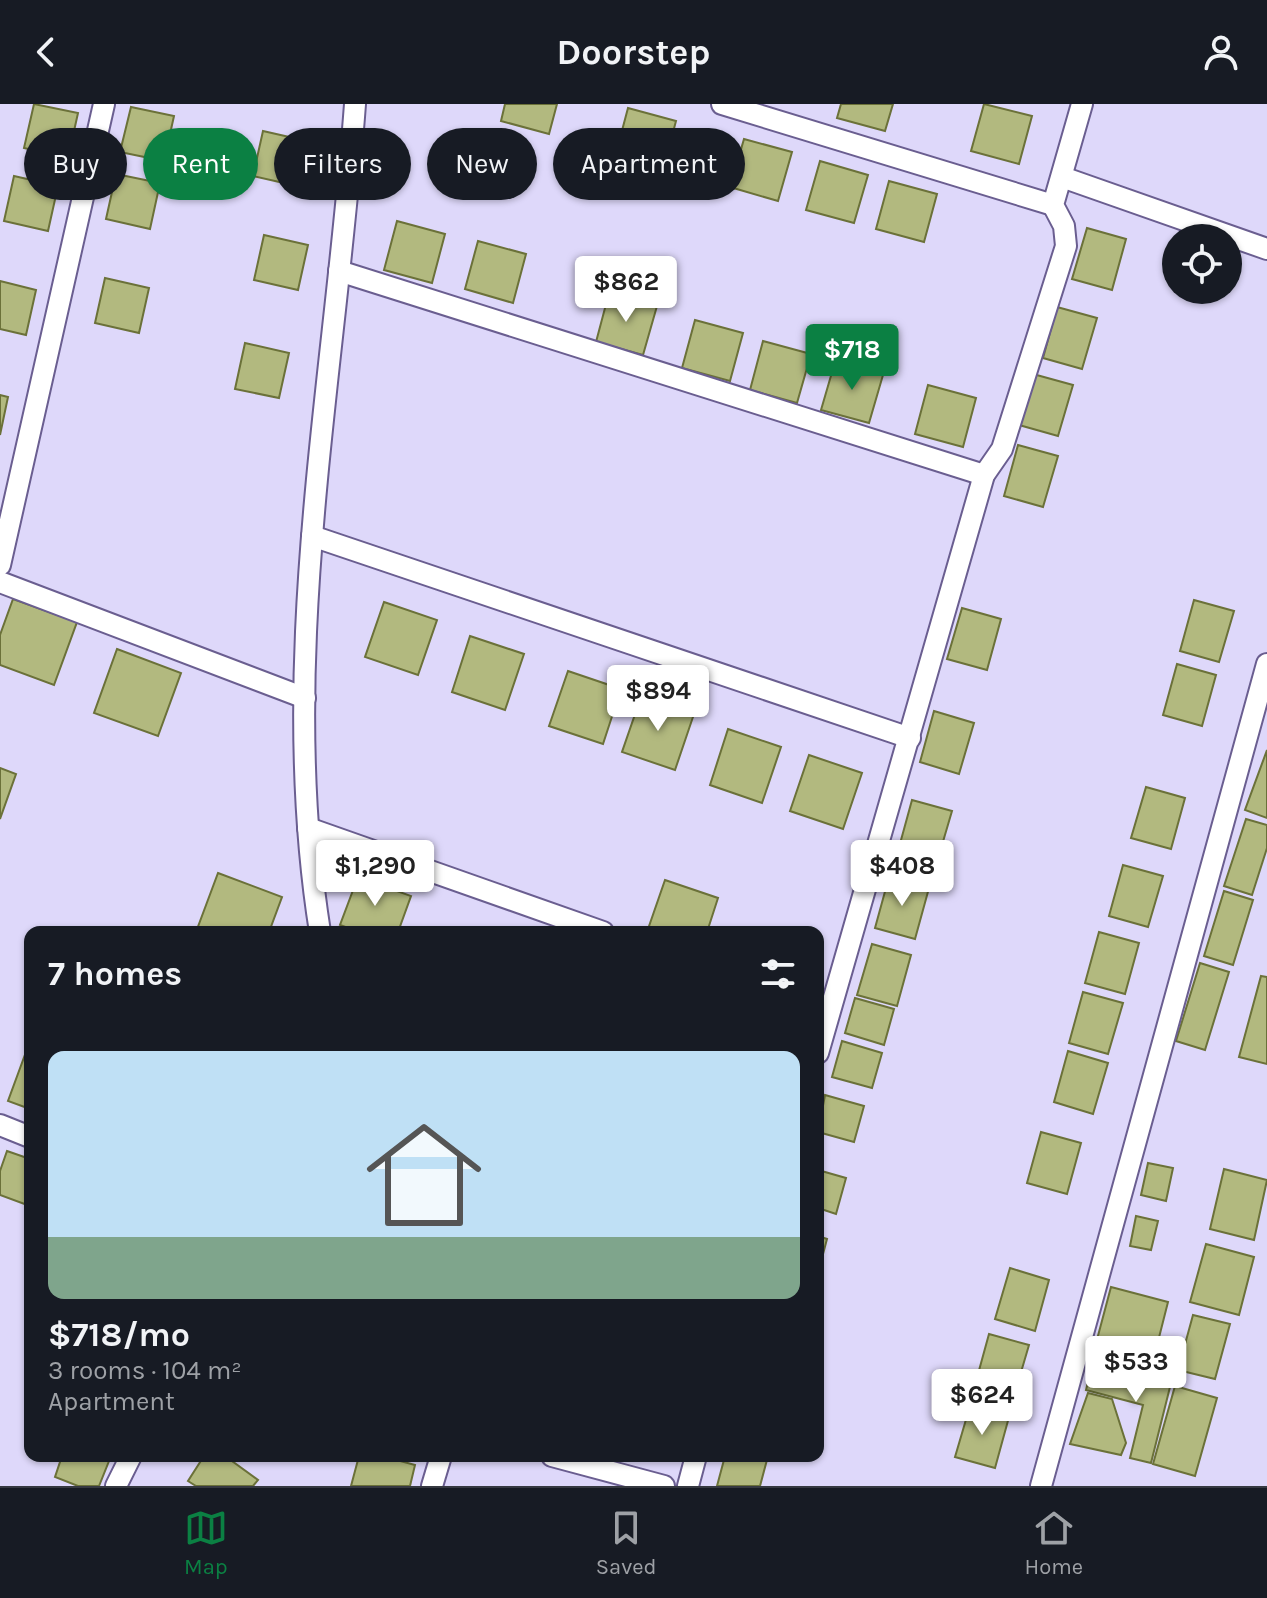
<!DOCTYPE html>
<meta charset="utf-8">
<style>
:root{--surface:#171b24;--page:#242831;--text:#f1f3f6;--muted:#9ea1a6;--line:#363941;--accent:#0b8043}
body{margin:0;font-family:Karla,sans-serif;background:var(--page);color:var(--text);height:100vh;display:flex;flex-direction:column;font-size:30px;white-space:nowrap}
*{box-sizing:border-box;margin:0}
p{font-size:26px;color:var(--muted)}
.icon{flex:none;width:44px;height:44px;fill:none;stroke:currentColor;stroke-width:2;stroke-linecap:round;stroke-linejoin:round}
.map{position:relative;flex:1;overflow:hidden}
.details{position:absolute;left:24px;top:822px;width:800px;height:536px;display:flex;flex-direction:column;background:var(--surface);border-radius:16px;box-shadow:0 2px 6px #0004}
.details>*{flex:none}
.top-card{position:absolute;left:24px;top:24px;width:800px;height:72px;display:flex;gap:16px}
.buttons{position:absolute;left:1162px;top:120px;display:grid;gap:16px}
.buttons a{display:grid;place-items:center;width:80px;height:80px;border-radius:50%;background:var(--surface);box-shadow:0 2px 6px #0004;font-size:40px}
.price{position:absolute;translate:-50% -68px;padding:0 18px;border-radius:8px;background:#fff;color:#222;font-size:26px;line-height:52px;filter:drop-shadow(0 2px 4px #0008)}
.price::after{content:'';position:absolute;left:50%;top:48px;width:24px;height:18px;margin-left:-12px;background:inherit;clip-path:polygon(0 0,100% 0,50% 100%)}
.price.selected{background:var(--accent);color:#fff}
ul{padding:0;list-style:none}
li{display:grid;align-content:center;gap:16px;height:424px;padding:0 24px}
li+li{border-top:2px solid var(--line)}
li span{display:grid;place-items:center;height:248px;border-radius:16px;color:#555}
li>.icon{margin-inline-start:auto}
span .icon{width:144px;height:144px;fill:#fffc;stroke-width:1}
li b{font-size:34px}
h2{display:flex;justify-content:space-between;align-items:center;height:96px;padding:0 24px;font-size:34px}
.chip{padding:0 28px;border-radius:36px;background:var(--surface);box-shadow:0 2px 6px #0004;font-size:28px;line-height:72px}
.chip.selected{background:var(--accent);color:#fff}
header{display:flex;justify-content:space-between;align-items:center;height:104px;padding:0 24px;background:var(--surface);font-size:36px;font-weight:700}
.menu{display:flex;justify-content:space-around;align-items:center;height:112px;border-top:2px solid var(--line);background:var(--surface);font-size:22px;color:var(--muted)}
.menu a{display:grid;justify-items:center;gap:4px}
.menu .selected{color:var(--accent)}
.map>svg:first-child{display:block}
.building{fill:#b2b97f;stroke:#6b7139;stroke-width:2}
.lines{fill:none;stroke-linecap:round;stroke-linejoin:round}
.minor-casing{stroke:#6a5e90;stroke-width:24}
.minor{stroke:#fff;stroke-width:20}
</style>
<header><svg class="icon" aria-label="back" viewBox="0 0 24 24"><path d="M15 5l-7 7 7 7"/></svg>Doorstep<svg class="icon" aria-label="person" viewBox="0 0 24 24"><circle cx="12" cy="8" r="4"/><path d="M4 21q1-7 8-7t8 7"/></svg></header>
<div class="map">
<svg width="1267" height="1382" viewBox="0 0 1267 1382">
<rect width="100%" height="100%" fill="#ded8fa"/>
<!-- building -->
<g class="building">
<path d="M 34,0 L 78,9 L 68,54 L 24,44 Z"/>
<path d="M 505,0 L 557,0 L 549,30 L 501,17 Z"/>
<path d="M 841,0 L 893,0 L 885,27 L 837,14 Z"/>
<path d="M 984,0 L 1032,12 L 1019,60 L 971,47 Z"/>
<path d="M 131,3 L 174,12 L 164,57 L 120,48 Z"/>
<path d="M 628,4 L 676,17 L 663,66 L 615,53 Z"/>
<path d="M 263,27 L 307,37 L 297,82 L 253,72 Z"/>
<path d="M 744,35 L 792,48 L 778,97 L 730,83 Z"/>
<path d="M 820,57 L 868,71 L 854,119 L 806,106 Z"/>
<path d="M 116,70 L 160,79 L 150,125 L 106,115 Z"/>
<path d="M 14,72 L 58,82 L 48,127 L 4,117 Z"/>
<path d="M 889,77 L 937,90 L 924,138 L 876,125 Z"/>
<path d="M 397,117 L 445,130 L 432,179 L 384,166 Z"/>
<path d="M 1087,124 L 1126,135 L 1112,186 L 1072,175 Z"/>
<path d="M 264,131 L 308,141 L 298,186 L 254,176 Z"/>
<path d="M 478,137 L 526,150 L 513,199 L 465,185 Z"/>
<path d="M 105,174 L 149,184 L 139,229 L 95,219 Z"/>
<path d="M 0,177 L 36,186 L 26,231 L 0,225 Z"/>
<path d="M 609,189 L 657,202 L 643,251 L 596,238 Z"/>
<path d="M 1057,203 L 1097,214 L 1082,265 L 1043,254 Z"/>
<path d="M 695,216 L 743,229 L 730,277 L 682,264 Z"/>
<path d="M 763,237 L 811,250 L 797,299 L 750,286 Z"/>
<path d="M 245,239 L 289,249 L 279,294 L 235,285 Z"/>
<path d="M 835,258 L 883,271 L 869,319 L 821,306 Z"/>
<path d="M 1033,270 L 1073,281 L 1058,332 L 1019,321 Z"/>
<path d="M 928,281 L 976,294 L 963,343 L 915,330 Z"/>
<path d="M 0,291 L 8,293 L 0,331 Z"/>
<path d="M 1018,341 L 1058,352 L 1043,403 L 1004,392 Z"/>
<path d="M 13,495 L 77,518 L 54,581 L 0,561 L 0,531 Z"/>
<path d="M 1194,496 L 1234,507 L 1219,558 L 1180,547 Z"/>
<path d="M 384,498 L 437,516 L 418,571 L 365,553 Z"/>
<path d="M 962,504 L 1001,515 L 987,566 L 947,555 Z"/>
<path d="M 470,532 L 524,550 L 505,606 L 452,588 Z"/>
<path d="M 117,545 L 181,569 L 158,632 L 94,609 Z"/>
<path d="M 1177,560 L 1216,571 L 1202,622 L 1163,611 Z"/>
<path d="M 568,567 L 621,585 L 603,640 L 549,622 Z"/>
<path d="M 641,593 L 694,610 L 675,666 L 622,648 Z"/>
<path d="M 934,607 L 974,619 L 959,670 L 920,658 Z"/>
<path d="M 728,625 L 781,643 L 762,699 L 710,681 Z"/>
<path d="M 1267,646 L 1267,714 L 1245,706 Z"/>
<path d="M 809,651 L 862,669 L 843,725 L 790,707 Z"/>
<path d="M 0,664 L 16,670 L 0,715 Z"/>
<path d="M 1146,683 L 1185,694 L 1171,745 L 1131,734 Z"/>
<path d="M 912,696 L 952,707 L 937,758 L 898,747 Z"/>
<path d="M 1246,715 L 1267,721 L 1267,744 L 1252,791 L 1224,782 Z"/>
<path d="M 1123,761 L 1163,772 L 1148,823 L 1109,812 Z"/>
<path d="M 218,769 L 282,793 L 269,828 L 196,828 Z"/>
<path d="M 358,773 L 411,792 L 398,828 L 359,828 L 340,821 Z"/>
<path d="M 889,773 L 929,784 L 915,835 L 875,824 Z"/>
<path d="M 665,776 L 718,794 L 707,828 L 647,828 Z"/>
<path d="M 1224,787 L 1253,796 L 1233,861 L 1204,852 Z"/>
<path d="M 1099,828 L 1139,839 L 1125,890 L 1085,879 Z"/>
<path d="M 872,840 L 911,851 L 897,902 L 857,891 Z"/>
<path d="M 1200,859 L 1229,868 L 1205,946 L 1176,937 Z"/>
<path d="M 1261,872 L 1267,873 L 1267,960 L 1239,953 Z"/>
<path d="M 1083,888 L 1123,899 L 1108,950 L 1069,939 Z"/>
<path d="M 855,894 L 894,905 L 884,941 L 845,929 Z"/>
<path d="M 30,937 L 30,1005 L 8,997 Z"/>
<path d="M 842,937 L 882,949 L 872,984 L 832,973 Z"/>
<path d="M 1068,947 L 1108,959 L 1093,1010 L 1054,998 Z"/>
<path d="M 825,991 L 864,1002 L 854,1038 L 818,1028 Z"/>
<path d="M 1041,1028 L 1081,1039 L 1067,1090 L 1027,1079 Z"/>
<path d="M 7,1047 L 30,1055 L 30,1102 L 0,1091 L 0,1067 Z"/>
<path d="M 1148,1059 L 1173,1064 L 1166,1097 L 1141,1091 Z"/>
<path d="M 1224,1065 L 1267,1076 L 1254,1136 L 1210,1125 Z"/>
<path d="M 818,1066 L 846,1074 L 836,1110 L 818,1104 Z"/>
<path d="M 1136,1112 L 1158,1117 L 1151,1146 L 1130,1142 Z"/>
<path d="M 818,1132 L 827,1135 L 818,1169 Z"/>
<path d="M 1206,1140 L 1254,1153 L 1239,1211 L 1190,1198 Z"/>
<path d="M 1010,1164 L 1049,1176 L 1035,1227 L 995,1215 Z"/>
<path d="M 1111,1183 L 1168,1198 L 1149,1273 L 1091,1258 Z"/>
<path d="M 1193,1211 L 1230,1220 L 1215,1275 L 1178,1266 Z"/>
<path d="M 989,1230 L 1029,1241 L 1014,1292 L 975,1281 Z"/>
<path d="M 1092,1262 L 1171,1279 L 1151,1359 L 1130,1354 L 1143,1301 L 1086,1286 Z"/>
<path d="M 1175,1282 L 1217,1294 L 1195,1372 L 1153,1360 Z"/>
<path d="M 1088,1289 L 1112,1295 L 1126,1339 L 1121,1351 L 1070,1340 Z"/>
<path d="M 970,1302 L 1009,1313 L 995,1364 L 955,1353 Z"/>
<path d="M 62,1352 L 111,1352 L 99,1382 L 78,1382 L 55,1373 Z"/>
<path d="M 204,1352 L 225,1352 L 258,1376 L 253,1382 L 196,1382 L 188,1377 Z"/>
<path d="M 359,1352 L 382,1352 L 415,1361 L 410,1382 L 351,1382 Z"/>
<path d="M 725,1352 L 768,1352 L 760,1382 L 717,1382 Z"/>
</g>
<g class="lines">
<!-- minor casing -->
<g class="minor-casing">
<g id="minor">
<path d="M 722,0 L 1053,101"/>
<path d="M 1062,73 L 1267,145"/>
<path d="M 339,167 L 984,371"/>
<path d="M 312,432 L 910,634"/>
<path d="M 0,461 L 104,0"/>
<path d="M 0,478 L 305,594"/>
<path d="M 308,724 L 603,828"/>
<path d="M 320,828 C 276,553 335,275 355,0"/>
<path d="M 818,949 L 984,371 L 1002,345 L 1066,142 L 1064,122 L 1053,101 L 1082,0"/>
<path d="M 0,1021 L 30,1033"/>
<path d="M 552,1352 L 664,1382"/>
<path d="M 116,1382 L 131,1352"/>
<path d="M 432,1382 L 441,1352"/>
<path d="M 688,1382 L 696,1352"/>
<path d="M 1041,1382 L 1267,560"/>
</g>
</g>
<!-- minor -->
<use href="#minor" class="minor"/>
</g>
</svg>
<div class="buttons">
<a><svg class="icon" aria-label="locate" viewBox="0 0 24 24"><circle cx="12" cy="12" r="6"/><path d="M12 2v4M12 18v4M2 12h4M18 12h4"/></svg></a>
</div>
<b class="price" style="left:626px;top:220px">$862</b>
<b class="price selected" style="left:852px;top:288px">$718</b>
<b class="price" style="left:658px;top:629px">$894</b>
<b class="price" style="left:375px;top:804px">$1,290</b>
<b class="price" style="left:902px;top:804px">$408</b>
<b class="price" style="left:1136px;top:1300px">$533</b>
<b class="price" style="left:982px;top:1333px">$624</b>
<div class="top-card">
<a class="chip">Buy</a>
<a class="chip selected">Rent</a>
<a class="chip">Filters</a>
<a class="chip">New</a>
<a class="chip">Apartment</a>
</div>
<section class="details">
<h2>7 homes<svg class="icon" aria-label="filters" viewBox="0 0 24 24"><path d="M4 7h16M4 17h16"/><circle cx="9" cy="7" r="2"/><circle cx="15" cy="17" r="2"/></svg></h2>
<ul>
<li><span style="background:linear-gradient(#bfe0f5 75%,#7fa58c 0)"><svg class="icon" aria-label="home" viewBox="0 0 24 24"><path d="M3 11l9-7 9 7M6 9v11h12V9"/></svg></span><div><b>$718/mo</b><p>3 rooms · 104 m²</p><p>Apartment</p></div></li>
</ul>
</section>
</div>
<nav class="menu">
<a class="selected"><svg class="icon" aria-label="map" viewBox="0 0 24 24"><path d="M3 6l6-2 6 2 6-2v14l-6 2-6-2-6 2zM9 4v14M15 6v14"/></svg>Map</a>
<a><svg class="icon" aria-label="saved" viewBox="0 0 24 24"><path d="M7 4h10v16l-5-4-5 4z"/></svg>Saved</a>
<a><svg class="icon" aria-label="home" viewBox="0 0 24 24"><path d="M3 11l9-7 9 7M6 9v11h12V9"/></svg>Home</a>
</nav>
